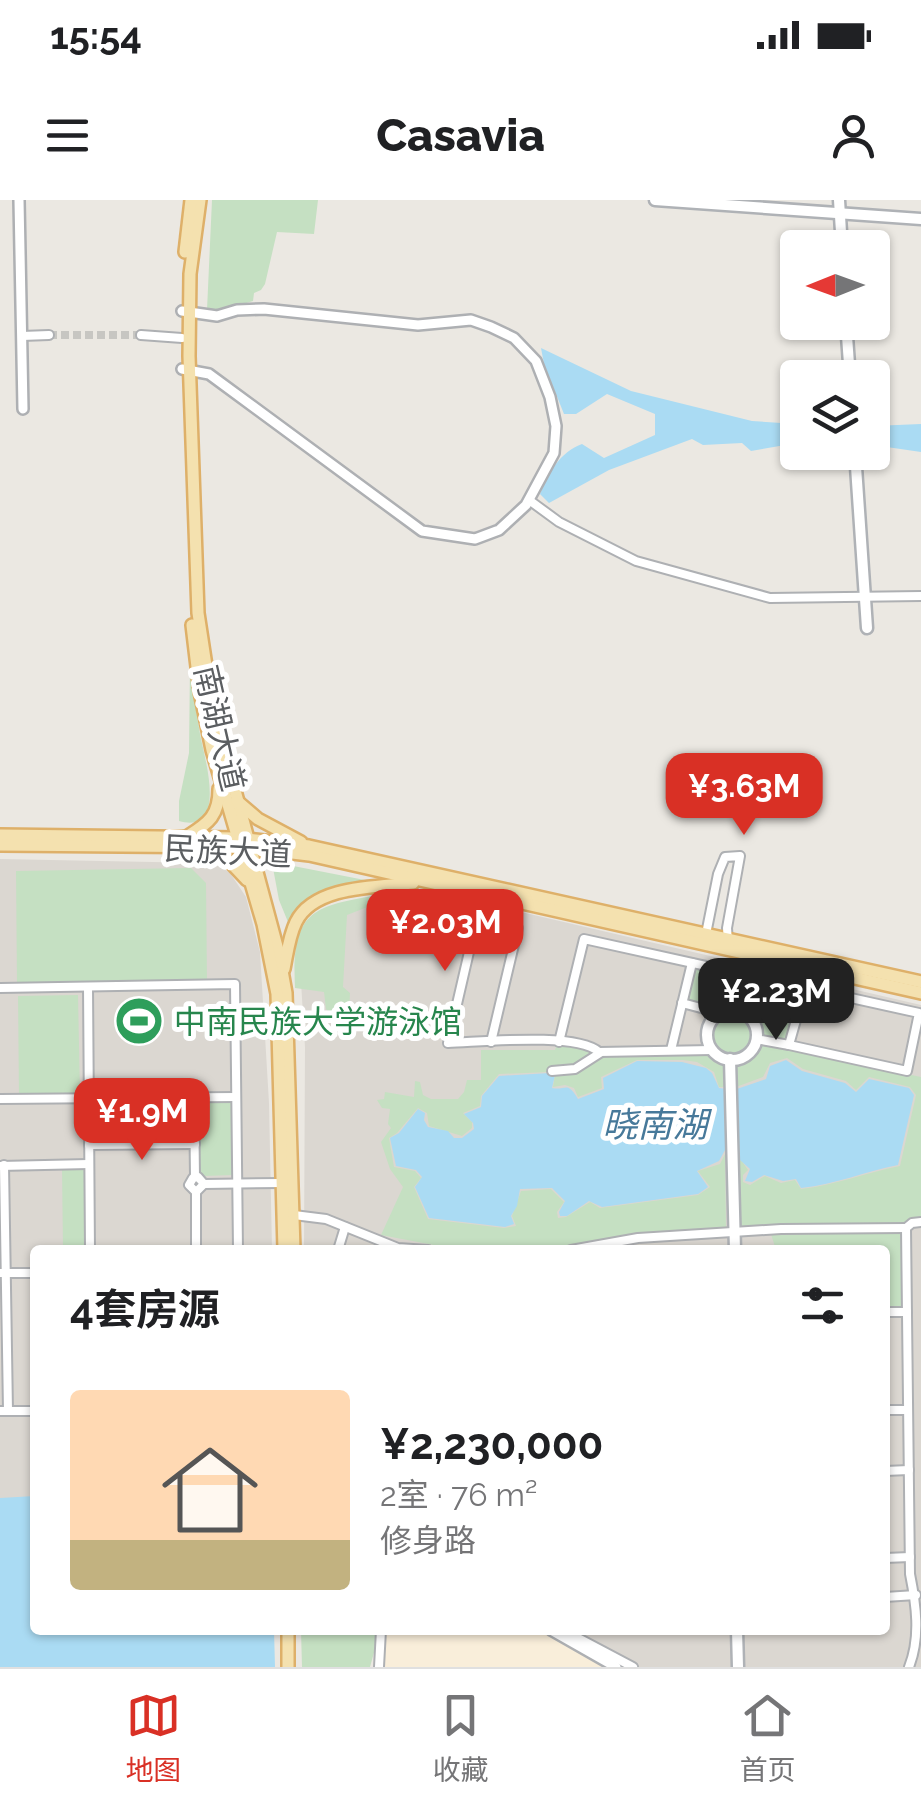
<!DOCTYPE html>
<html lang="zh">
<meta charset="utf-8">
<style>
:root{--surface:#fff;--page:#f6f6f6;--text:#202124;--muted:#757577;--line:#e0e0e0;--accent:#d93025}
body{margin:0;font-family:Raleway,"Noto Sans SC",sans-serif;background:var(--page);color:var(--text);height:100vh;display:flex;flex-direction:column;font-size:38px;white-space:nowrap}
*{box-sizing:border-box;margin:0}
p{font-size:32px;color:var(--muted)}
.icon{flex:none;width:55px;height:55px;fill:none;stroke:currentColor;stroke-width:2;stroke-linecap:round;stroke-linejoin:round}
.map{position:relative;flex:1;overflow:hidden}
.details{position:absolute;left:30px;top:1045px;width:860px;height:390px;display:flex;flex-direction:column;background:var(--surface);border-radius:10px;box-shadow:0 2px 8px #0004}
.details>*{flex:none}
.needle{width:65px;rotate:269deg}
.buttons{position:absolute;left:780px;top:30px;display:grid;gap:20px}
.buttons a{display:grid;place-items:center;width:110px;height:110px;border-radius:10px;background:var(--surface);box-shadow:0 2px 8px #0004;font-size:50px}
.price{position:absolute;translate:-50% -85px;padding:0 22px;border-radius:20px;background:var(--accent);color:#fff;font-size:32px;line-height:65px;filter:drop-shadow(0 2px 5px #0008)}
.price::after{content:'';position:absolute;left:50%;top:60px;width:30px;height:22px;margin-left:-15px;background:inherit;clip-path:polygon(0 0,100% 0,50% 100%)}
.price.on{background:#222;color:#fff}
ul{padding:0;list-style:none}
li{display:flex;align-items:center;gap:30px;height:250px;padding:0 40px}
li+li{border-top:2px solid var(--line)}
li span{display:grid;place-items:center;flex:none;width:280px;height:200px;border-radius:10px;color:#555}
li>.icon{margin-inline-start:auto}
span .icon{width:120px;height:120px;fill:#fffc;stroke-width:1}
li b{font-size:42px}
h2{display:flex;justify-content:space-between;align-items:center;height:120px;padding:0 40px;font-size:42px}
.status{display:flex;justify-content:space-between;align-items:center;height:70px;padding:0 50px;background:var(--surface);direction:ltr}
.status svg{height:28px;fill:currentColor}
header{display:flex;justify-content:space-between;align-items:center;height:130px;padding:0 40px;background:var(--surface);font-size:45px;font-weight:800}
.menu{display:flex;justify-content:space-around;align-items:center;height:140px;border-top:2px solid var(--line);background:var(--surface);font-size:28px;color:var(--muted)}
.menu a{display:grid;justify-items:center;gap:5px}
.menu .on{color:var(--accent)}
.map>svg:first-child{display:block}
.commercial{fill:#f9eeda}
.education{fill:#dbd7d1}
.green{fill:#c5e0c2}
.water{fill:#aadbf3}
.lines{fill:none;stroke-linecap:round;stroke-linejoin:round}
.minor-tunnel{stroke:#c7c6c2;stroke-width:8;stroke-dasharray:8 4;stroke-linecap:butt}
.minor-casing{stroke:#aeb0b3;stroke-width:12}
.tertiary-casing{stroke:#aeb0b3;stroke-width:14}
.secondary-casing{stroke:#afb2b6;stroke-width:15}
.primary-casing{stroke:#deb069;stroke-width:16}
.minor{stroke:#fff;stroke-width:8}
.tertiary{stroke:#fff;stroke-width:9}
.secondary{stroke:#fff;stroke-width:10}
.primary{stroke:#f4e1af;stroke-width:11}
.labels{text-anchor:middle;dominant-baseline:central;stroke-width:10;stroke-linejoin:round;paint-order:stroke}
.street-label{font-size:32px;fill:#5b5e61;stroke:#fff}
.leisure-label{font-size:32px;fill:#27864d;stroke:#fff;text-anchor:start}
.water-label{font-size:35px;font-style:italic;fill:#47799a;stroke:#fff}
</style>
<div class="status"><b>15:54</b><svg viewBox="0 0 49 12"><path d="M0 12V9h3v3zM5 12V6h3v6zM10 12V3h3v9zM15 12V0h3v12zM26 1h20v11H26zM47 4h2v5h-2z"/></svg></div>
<header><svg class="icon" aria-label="menu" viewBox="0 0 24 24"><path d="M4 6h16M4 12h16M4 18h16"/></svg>Casavia<svg class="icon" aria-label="person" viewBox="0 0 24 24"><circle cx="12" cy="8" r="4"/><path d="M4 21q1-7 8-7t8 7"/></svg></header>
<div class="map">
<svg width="921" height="1467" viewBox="0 0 921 1467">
<rect width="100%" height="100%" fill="#ebe8e2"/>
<!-- commercial -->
<path class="commercial" d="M 378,1430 L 553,1430 L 623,1467 L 373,1467 Z"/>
<!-- education -->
<g class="education">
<path d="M 0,659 L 203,663 L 220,666 L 230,673 L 246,697 L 260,752 L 269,903 L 272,1050 L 35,1050 L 35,1296 L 13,1299 L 0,1298 Z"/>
<path d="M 431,691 L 921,805 L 921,1467 L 633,1467 L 563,1430 L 885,1430 L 885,1050 L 304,1050 L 305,847 L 301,782 L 337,707 L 396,694 Z"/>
</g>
<!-- green -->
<g class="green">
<path d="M 212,0 L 318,0 L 314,34 L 277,32 L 265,84 L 261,90 L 254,93 L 253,101 L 223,110 L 207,110 Z"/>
<path d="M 190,464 C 193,488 196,511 200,534 C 204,556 229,635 179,621 L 179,601 L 189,553 Z"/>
<path d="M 278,663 L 375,682 L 341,689 L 288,722 L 279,700 L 273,668 Z"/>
<path d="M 191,668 L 206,683 L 207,782 L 17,785 L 16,671 Z"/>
<path d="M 384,694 L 393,697 L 347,715 L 343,787 L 350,793 L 349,813 L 341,819 L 332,817 L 326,809 L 324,792 L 295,788 C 291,709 313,706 384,694 Z"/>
<path d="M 693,766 L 732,776 L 725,806 L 717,810 L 685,801 Z"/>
<path d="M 763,785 L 799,793 L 786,840 L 761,835 L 755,815 Z"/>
<path d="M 78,795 L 80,895 L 19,896 L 18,796 Z"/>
<circle cx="732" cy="834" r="19"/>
<path d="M 760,843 L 921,877 L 921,1017 L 909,1018 L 903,1025 L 735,1027 L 736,953 L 748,970 L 743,975 L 743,982 L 750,985 L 765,976 L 781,983 L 795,980 L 801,989 C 835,985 865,973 900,966 L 916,895 L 910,887 L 869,877 L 856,890 L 846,881 L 803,869 L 787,858 L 770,863 L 763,877 L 736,887 L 735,864 L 750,858 Z"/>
<path d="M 557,844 L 588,845 L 600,853 L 709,853 L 725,863 L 726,887 L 719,887 L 714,872 L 697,862 L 683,860 L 637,860 L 601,877 L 602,888 L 578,897 L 574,888 L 565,885 L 553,887 L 555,875 L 549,872 L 499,874 L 481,896 L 480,906 L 463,913 L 472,922 L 472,928 L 462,936 L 429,926 L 427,913 L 418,908 L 397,933 L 389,938 L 394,967 L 415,971 L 421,978 L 414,987 L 428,1019 L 504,1028 L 516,1026 L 512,1016 L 521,991 L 551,989 L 564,1002 L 557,1012 L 558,1018 L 566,1017 L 590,1002 L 600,1008 L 698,995 L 710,987 L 698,971 L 720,964 L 725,954 L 726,1029 L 634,1036 L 561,1050 L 460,1050 L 381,1035 L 403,987 L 390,969 L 381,942 L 391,928 L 388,924 L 390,909 L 382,908 L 377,900 L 384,899 L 385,892 L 414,897 L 415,881 L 420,882 L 423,895 L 431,899 L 458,899 L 464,892 L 467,880 L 481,880 L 481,850 L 555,850 Z"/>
<path d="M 191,900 L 191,941 L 120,941 L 120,901 Z"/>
<path d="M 199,900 L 233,900 L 234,975 L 204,976 L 200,972 Z"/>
<path d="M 62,968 L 85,968 L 86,1050 L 63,1050 Z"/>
<path d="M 903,1032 L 904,1109 L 885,1109 L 885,1050 L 776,1050 L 771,1034 Z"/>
<path d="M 301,1430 L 375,1430 L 375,1449 L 370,1467 L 302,1467 Z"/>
</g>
<!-- water -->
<g class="water">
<path d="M 541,148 L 631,191 L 752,221 L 797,224 L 797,243 L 751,251 L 742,243 L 703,245 L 692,239 L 609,270 L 549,303 L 540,294 C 549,272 559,253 582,244 L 604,258 L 655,235 L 655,214 L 607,194 L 576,214 L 564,214 L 544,164 Z"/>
<path d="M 921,224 L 921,252 L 873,245 L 873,226 Z"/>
<path d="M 786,860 L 802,871 L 845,883 L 856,892 L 869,879 L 909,888 L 914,895 L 898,965 C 863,972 837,984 801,988 L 796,979 L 783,981 L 764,975 L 752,982 L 745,981 L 750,969 L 740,960 L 739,951 L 725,950 L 719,961 L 697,971 L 708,987 L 698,994 L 602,1007 L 589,1001 L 567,1016 L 560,1016 L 559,1012 L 565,1001 L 552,988 L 520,989 L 517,1006 L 511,1016 L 514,1024 L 505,1027 L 429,1018 L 415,987 L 422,977 L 416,970 L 396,966 L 390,938 L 399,933 L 418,909 L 425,913 L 424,920 L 428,927 L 448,931 L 454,938 L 462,938 L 474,929 L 473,923 L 464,914 L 481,907 L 482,896 L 499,876 L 550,873 L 555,875 L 552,888 C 566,891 567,880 578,899 L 604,889 L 603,878 L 637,861 L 682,862 L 706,868 L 712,873 L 719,888 L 734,890 L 766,879 L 770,866 Z"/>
<path d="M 35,1296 L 35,1430 L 274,1430 L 275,1467 L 0,1467 L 0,1298 Z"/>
</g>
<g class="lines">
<!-- minor-tunnel -->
<path class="minor-tunnel" d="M 49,135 L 141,135"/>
<!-- minor casing -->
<g class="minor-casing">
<g id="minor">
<path d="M 141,135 L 182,138"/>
<path d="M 22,136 L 49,135"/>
<path d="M 529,300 L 559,322 L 636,361 L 770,398 L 921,396"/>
<path d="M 478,713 L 448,843 C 482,842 576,832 599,852 L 712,850"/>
<path d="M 706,734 L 718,674 L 725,657 L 740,656 L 727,728 L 728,742"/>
<path d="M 88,787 L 90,1050"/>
<path d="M 0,788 L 235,784 L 238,1050"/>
<path d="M 682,803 L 720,813"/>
<path d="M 756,839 L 789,845 L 805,788"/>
<path d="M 491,842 L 518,728"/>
<path d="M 559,842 L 584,739 L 919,813 L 907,871 L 789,845"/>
<path d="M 671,850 L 692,763"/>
<path d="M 552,871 L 575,869 L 600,853"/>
<path d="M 194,897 L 195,977"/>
<path d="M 0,899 L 236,897"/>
<path d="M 89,945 L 195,944"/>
<path d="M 4,965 L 8,1211"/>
<path d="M 0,966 L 89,964"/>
<path d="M 204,984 L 198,977 L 193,978 L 189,985 L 196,992 L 204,984 L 282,983"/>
<path d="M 196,992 L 196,1050"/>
<path d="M 294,1015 L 326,1019 L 398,1048 L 428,1050"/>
<path d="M 338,1050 L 345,1027"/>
<path d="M 571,1050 L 638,1038 L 781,1029 L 906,1028"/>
<path d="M 0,1073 L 35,1073"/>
<path d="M 885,1112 L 907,1112"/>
<path d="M 885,1210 L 908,1210"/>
<path d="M 0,1211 L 35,1211"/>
<path d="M 885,1271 L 909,1270"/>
<path d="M 885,1358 L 910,1357"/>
<path d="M 885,1397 L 916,1395"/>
<path d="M 563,1430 L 633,1467"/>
<path d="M 379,1467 L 381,1430"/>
<path d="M 909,1467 C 921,1437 916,1404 910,1374 L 906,1028 L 912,1023 L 921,1022"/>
</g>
</g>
<!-- tertiary casing -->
<g class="tertiary-casing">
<g id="tertiary">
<path d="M 19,0 L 23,209"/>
<path d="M 182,111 L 217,116 L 237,110 L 264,109 L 418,125 L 471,120 L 491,127 L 514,138 L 536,161 L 550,197 L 556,226 L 554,253 L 526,305 L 499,330 L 475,339 L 422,331 L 209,174 L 182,169"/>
<path d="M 738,810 L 745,775"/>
<path d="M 551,1430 L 616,1467"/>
</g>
</g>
<!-- secondary casing -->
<g class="secondary-casing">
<g id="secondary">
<path d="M 655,0 L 921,19"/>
<path d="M 839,0 L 842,48"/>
<path d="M 846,122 L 850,178"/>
<path d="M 855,252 L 867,428"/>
<circle cx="732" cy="835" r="25"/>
<path d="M 730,859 L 735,1050"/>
<path d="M 737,1430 L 738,1467"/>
</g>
</g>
<!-- primary casing -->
<g class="primary-casing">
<g id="primary">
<path d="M 200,0 L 190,74 L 189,156 L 198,413 L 212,505 L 279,754 L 286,793 L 294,1050"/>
<path d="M 185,52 L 191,0"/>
<path d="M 192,425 L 200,492 L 212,550 L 263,724 L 277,794 L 284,1050"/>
<path d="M 237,601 L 258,619 L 301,642"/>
<path d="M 0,635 L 238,638 L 309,646 L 921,782"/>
<path d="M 188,636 C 209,623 219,615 219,589"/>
<path d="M 0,645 L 241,647 L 309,655 L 921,793"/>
<path d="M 207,649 L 231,663 L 247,680"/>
<path d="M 284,769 C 287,754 289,736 296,722 C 314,685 378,687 413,683"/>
<path d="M 288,1430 L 288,1467"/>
</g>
</g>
<!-- minor -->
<use href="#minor" class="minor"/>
<!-- tertiary -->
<use href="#tertiary" class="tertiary"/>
<!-- secondary -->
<use href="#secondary" class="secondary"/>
<!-- primary -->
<use href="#primary" class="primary"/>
</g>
<!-- icons -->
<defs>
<g id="stadium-disc" transform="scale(2.5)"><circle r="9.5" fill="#2e9e5b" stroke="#fff"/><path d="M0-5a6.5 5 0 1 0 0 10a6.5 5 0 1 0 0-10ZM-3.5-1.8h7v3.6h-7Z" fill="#fff"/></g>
</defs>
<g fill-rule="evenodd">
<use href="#stadium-disc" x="139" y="821"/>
</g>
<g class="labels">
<!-- street labels -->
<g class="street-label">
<text transform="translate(220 528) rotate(77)">南湖大道</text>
<text transform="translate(228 651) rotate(3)">民族大道</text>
</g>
<!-- leisure labels -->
<g class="leisure-label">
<text x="174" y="821">中南民族大学游泳馆</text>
</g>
<!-- water labels -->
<g class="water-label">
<text x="655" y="924">晓南湖</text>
</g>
</g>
</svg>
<div class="buttons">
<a><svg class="needle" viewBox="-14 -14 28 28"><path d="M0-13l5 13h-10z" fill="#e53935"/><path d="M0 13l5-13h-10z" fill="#757577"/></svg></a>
<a><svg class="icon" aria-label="layers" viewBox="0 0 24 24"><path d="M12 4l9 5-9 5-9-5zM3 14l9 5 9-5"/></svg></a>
</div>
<b class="price" style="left:744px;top:638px">¥3.63M</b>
<b class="price" style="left:445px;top:774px">¥2.03M</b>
<b class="price on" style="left:776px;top:843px">¥2.23M</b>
<b class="price" style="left:142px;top:963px">¥1.9M</b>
<section class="details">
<h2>4套房源<svg class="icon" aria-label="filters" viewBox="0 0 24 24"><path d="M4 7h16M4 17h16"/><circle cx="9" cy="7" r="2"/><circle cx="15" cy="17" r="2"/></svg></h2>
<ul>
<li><span style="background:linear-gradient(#ffd9b3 75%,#c2b280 0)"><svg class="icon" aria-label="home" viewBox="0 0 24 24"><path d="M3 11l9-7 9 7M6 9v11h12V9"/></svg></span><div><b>¥2,230,000</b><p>2室 · 76 m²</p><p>修身路</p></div></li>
</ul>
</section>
</div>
<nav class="menu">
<a class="on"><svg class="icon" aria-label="map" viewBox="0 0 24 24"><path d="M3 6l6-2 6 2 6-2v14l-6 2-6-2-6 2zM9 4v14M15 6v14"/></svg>地图</a>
<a><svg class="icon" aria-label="saved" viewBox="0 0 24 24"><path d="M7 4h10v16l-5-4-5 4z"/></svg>收藏</a>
<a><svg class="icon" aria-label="home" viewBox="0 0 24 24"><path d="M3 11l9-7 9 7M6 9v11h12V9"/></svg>首页</a>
</nav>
